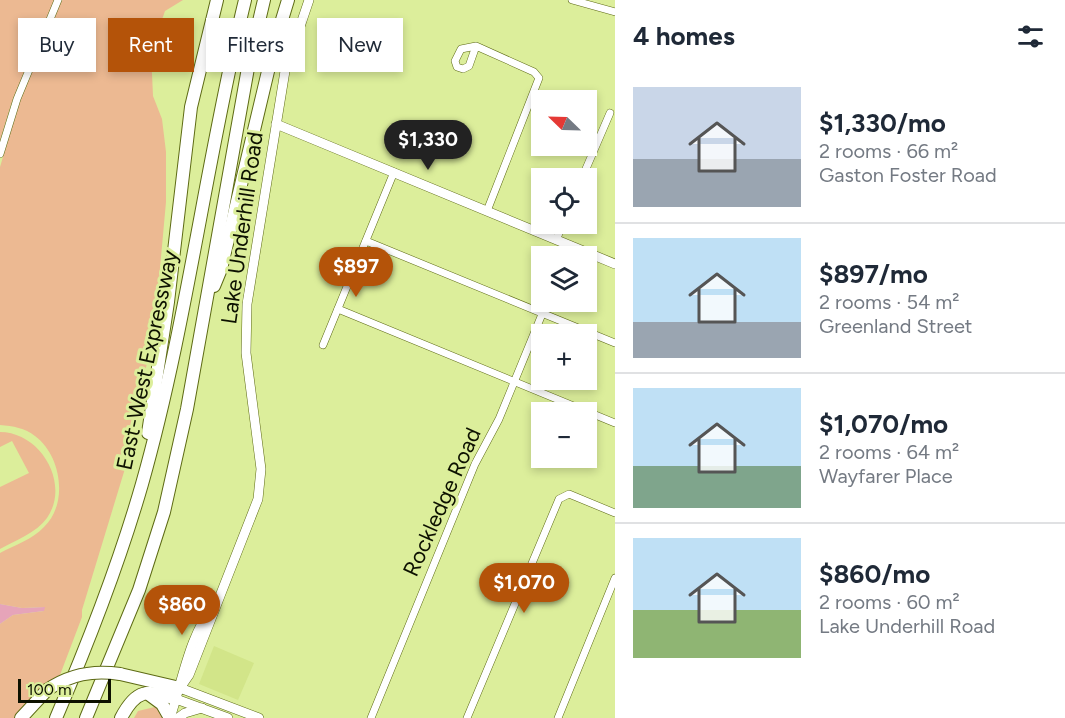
<!DOCTYPE html>
<meta charset="utf-8">
<style>
:root{--surface:#fff;--page:#f2f2f3;--text:#1f2937;--muted:#747a83;--line:#e0e1e3;--accent:#b45309}
body{margin:0;font-family:Figtree,sans-serif;background:var(--page);color:var(--text);height:100vh;display:flex;flex-direction:column;font-size:22px;white-space:nowrap}
*{box-sizing:border-box;margin:0}
p{font-size:20px;color:var(--muted)}
.icon{flex:none;width:33px;height:33px;fill:none;stroke:currentColor;stroke-width:2;stroke-linecap:round;stroke-linejoin:round}
.map{position:relative;flex:1;overflow:hidden}
.side{display:flex;flex-direction:column;background:var(--surface);width:450px}
.side>*{flex:none}
.top-card{position:absolute;left:18px;top:18px;width:507px;height:54px;display:flex;gap:12px}
.needle{width:39px;rotate:293deg}
.buttons{position:absolute;left:531px;top:90px;display:grid;gap:12px}
.buttons a{display:grid;place-items:center;width:66px;height:66px;border-radius:0px;background:var(--surface);box-shadow:0 3px 9px #0003;font-size:30px}
.scale{position:absolute;left:18px;bottom:15px;width:93px;box-sizing:border-box;padding-left:6px;border:3px solid #0d1100;border-top:0;font-size:16px;line-height:21px;white-space:nowrap;color:#0d1100;-webkit-text-stroke:4px #dcee9b;paint-order:stroke}
.price{position:absolute;translate:-50% -51px;padding:0 14px;border-radius:21px;background:var(--accent);color:#fff;font-size:20px;line-height:39px;filter:drop-shadow(0 2px 3px #0008)}
.price::after{content:'';position:absolute;left:50%;top:36px;width:18px;height:14px;margin-left:-9px;background:inherit;clip-path:polygon(0 0,100% 0,50% 100%)}
.price.on{background:#222;color:#fff}
ul{padding:0;list-style:none}
li{display:flex;align-items:center;gap:18px;height:150px;padding:0 18px}
li+li{border-top:2px solid var(--line)}
li span{display:grid;place-items:center;flex:none;width:168px;height:120px;border-radius:0px;color:#555}
li>.icon{margin-inline-start:auto}
span .icon{width:72px;height:72px;fill:#fffc;stroke-width:1}
li b{font-size:26px}
h2{display:flex;justify-content:space-between;align-items:center;height:72px;padding:0 18px;font-size:26px}
.chip{padding:0 21px;border-radius:0px;background:var(--surface);box-shadow:0 3px 9px #0003;font-size:21px;line-height:54px}
.chip.on{background:var(--accent);color:#fff}
main{display:flex;flex:1;min-height:0}
.map>svg:first-child{display:block}
.built{fill:#d2e589}
.green{fill:#ecb992}
.water{fill:#e6a4b9}
.lines{fill:none;stroke-linecap:round;stroke-linejoin:round}
.street-casing{stroke:#5d6a14;stroke-width:8}
.secondary-casing{stroke:#5d6a14;stroke-width:10}
.highway-casing{stroke:#5d6a14;stroke-width:14}
.street{stroke:#fff;stroke-width:7}
.secondary{stroke:#fff;stroke-width:9}
.highway{stroke:#fff;stroke-width:12}
.highway-bridge-casing{stroke:#5d6a14;stroke-width:14;stroke-linecap:butt}
.highway-bridge{stroke:#fff;stroke-width:12}
.labels{text-anchor:middle;dominant-baseline:central;stroke-width:6;stroke-linejoin:round;paint-order:stroke}
.street-label{font-size:22px;fill:#0d1100;stroke:#dcee9b}
</style>
<main>
<div class="map">
<svg width="615" height="718" viewBox="0 0 615 718">
<rect width="100%" height="100%" fill="#dcee9b"/>
<!-- built -->
<path class="built" d="M 214,646 L 254,663 L 238,700 L 199,684 Z"/>
<!-- green -->
<g class="green">
<path d="M 0,0 L 55,0 L 11,105 L 0,141 Z"/>
<path d="M 61,0 L 183,0 L 165,11 L 151,51 L 153,96 L 162,119 L 166,152 L 166,202 L 155,323 L 127,462 L 82,610 L 82,617 L 60,675 L 41,688 L 15,718 L 0,718 L 0,624 L 13,615 L 44,611 L 44,607 L 22,608 L 0,604 L 0,553 C 15,545 33,539 44,527 C 69,503 61,455 35,436 C 25,428 13,426 0,425 L 0,167 L 19,103 Z"/>
<path d="M 0,432 C 40,432 71,483 47,518 C 36,533 16,540 0,549 L 0,487 L 29,473 L 12,441 L 0,447 Z"/>
<path d="M 159,706 L 163,718 L 134,718 L 138,711 Z"/>
</g>
<!-- water -->
<path class="water" d="M 0,604 L 22,608 L 45,607 L 44,611 L 13,615 L 0,624 Z"/>
<g class="lines">
<!-- street casing -->
<g class="street-casing">
<g id="street">
<path d="M 572,0 L 615,12"/>
<path d="M 476,46 L 469,66 L 463,69 L 457,67 L 455,61 L 461,49 L 476,46 L 534,72 L 539,78 L 487,211"/>
<path d="M 0,154 L 17,99 L 58,0"/>
<path d="M 582,178 L 610,113"/>
<path d="M 556,240 L 563,224"/>
<path d="M 366,241 L 615,343"/>
<path d="M 566,256 L 570,245"/>
<path d="M 338,309 L 615,423"/>
<path d="M 323,345 L 394,172"/>
<path d="M 371,718 L 475,464 L 499,419 L 547,302"/>
<path d="M 467,718 L 559,499 L 569,494 L 615,513"/>
<path d="M 558,718 L 615,578"/>
</g>
</g>
<!-- secondary casing -->
<g class="secondary-casing">
<g id="secondary">
<path d="M 276,124 L 615,264"/>
<path d="M 180,688 L 189,675 L 258,499 L 261,469 L 246,353 L 247,304 L 285,71 L 309,0"/>
<path d="M 180,688 L 259,718"/>
<path d="M 176,699 L 228,718"/>
<path d="M 170,718 C 183,679 189,636 215,603"/>
<path d="M 178,718 L 185,713 L 202,708"/>
</g>
</g>
<!-- highway casing -->
<g class="highway-casing">
<g id="highway">
<path d="M 214,286 L 221,269 L 274,46 L 288,0"/>
<path d="M 148,433 L 168,302 L 191,107 L 217,0"/>
<path d="M 120,674 L 180,688"/>
<path d="M 147,693 L 162,704 L 170,718"/>
<path d="M 21,718 L 47,690"/>
<path d="M 56,718 C 89,641 119,564 142,484 C 187,325 206,160 245,0"/>
<path d="M 86,718 L 139,590 L 164,512 L 187,409 L 248,68 L 264,0"/>
<path d="M 121,718 C 136,689 147,689 176,699"/>
</g>
</g>
<!-- street -->
<use href="#street" class="street"/>
<!-- secondary -->
<use href="#secondary" class="secondary"/>
<!-- highway -->
<use href="#highway" class="highway"/>
<!-- highway-bridge casing -->
<g class="highway-bridge-casing">
<path id="highway-bridge" d="M 47,690 C 70,674 93,670 120,674"/>
</g>
<!-- highway-bridge -->
<use href="#highway-bridge" class="highway-bridge"/>
</g>
<g class="labels">
<!-- street labels -->
<g class="street-label">
<text transform="translate(242 228) rotate(-82)">Lake Underhill Road</text>
<text transform="translate(147 360) rotate(-78)">East-West Expressway</text>
<text transform="translate(442 502) rotate(-66)">Rockledge Road</text>
</g>
</g>
</svg>
<div class="buttons">
<a><svg class="needle" viewBox="-14 -14 28 28"><path d="M0-13l5 13h-10z" fill="#e53935"/><path d="M0 13l5-13h-10z" fill="#747a83"/></svg></a>
<a><svg class="icon" aria-label="locate" viewBox="0 0 24 24"><circle cx="12" cy="12" r="6"/><path d="M12 2v4M12 18v4M2 12h4M18 12h4"/></svg></a>
<a><svg class="icon" aria-label="layers" viewBox="0 0 24 24"><path d="M12 4l9 5-9 5-9-5zM3 14l9 5 9-5"/></svg></a>
<a>+</a>
<a>−</a>
</div>
<div class="scale">100 m</div>
<b class="price on" style="left:428px;top:171px">$1,330</b>
<b class="price" style="left:356px;top:298px">$897</b>
<b class="price" style="left:524px;top:614px">$1,070</b>
<b class="price" style="left:182px;top:636px">$860</b>
<div class="top-card">
<a class="chip">Buy</a>
<a class="chip on">Rent</a>
<a class="chip">Filters</a>
<a class="chip">New</a>
</div>
</div>
<section class="side">
<h2>4 homes<svg class="icon" aria-label="filters" viewBox="0 0 24 24"><path d="M4 7h16M4 17h16"/><circle cx="9" cy="7" r="2"/><circle cx="15" cy="17" r="2"/></svg></h2>
<ul>
<li><span style="background:linear-gradient(#c9d6e8 60%,#9aa5b1 0)"><svg class="icon" aria-label="home" viewBox="0 0 24 24"><path d="M3 11l9-7 9 7M6 9v11h12V9"/></svg></span><div><b>$1,330/mo</b><p>2 rooms · 66 m²</p><p>Gaston Foster Road</p></div></li>
<li><span style="background:linear-gradient(#bfe0f5 70%,#9aa5b1 0)"><svg class="icon" aria-label="home" viewBox="0 0 24 24"><path d="M3 11l9-7 9 7M6 9v11h12V9"/></svg></span><div><b>$897/mo</b><p>2 rooms · 54 m²</p><p>Greenland Street</p></div></li>
<li><span style="background:linear-gradient(#bfe0f5 65%,#7fa58c 0)"><svg class="icon" aria-label="home" viewBox="0 0 24 24"><path d="M3 11l9-7 9 7M6 9v11h12V9"/></svg></span><div><b>$1,070/mo</b><p>2 rooms · 64 m²</p><p>Wayfarer Place</p></div></li>
<li><span style="background:linear-gradient(#bfe0f5 60%,#8fb573 0)"><svg class="icon" aria-label="home" viewBox="0 0 24 24"><path d="M3 11l9-7 9 7M6 9v11h12V9"/></svg></span><div><b>$860/mo</b><p>2 rooms · 60 m²</p><p>Lake Underhill Road</p></div></li>
</ul>
</section>
</main>
